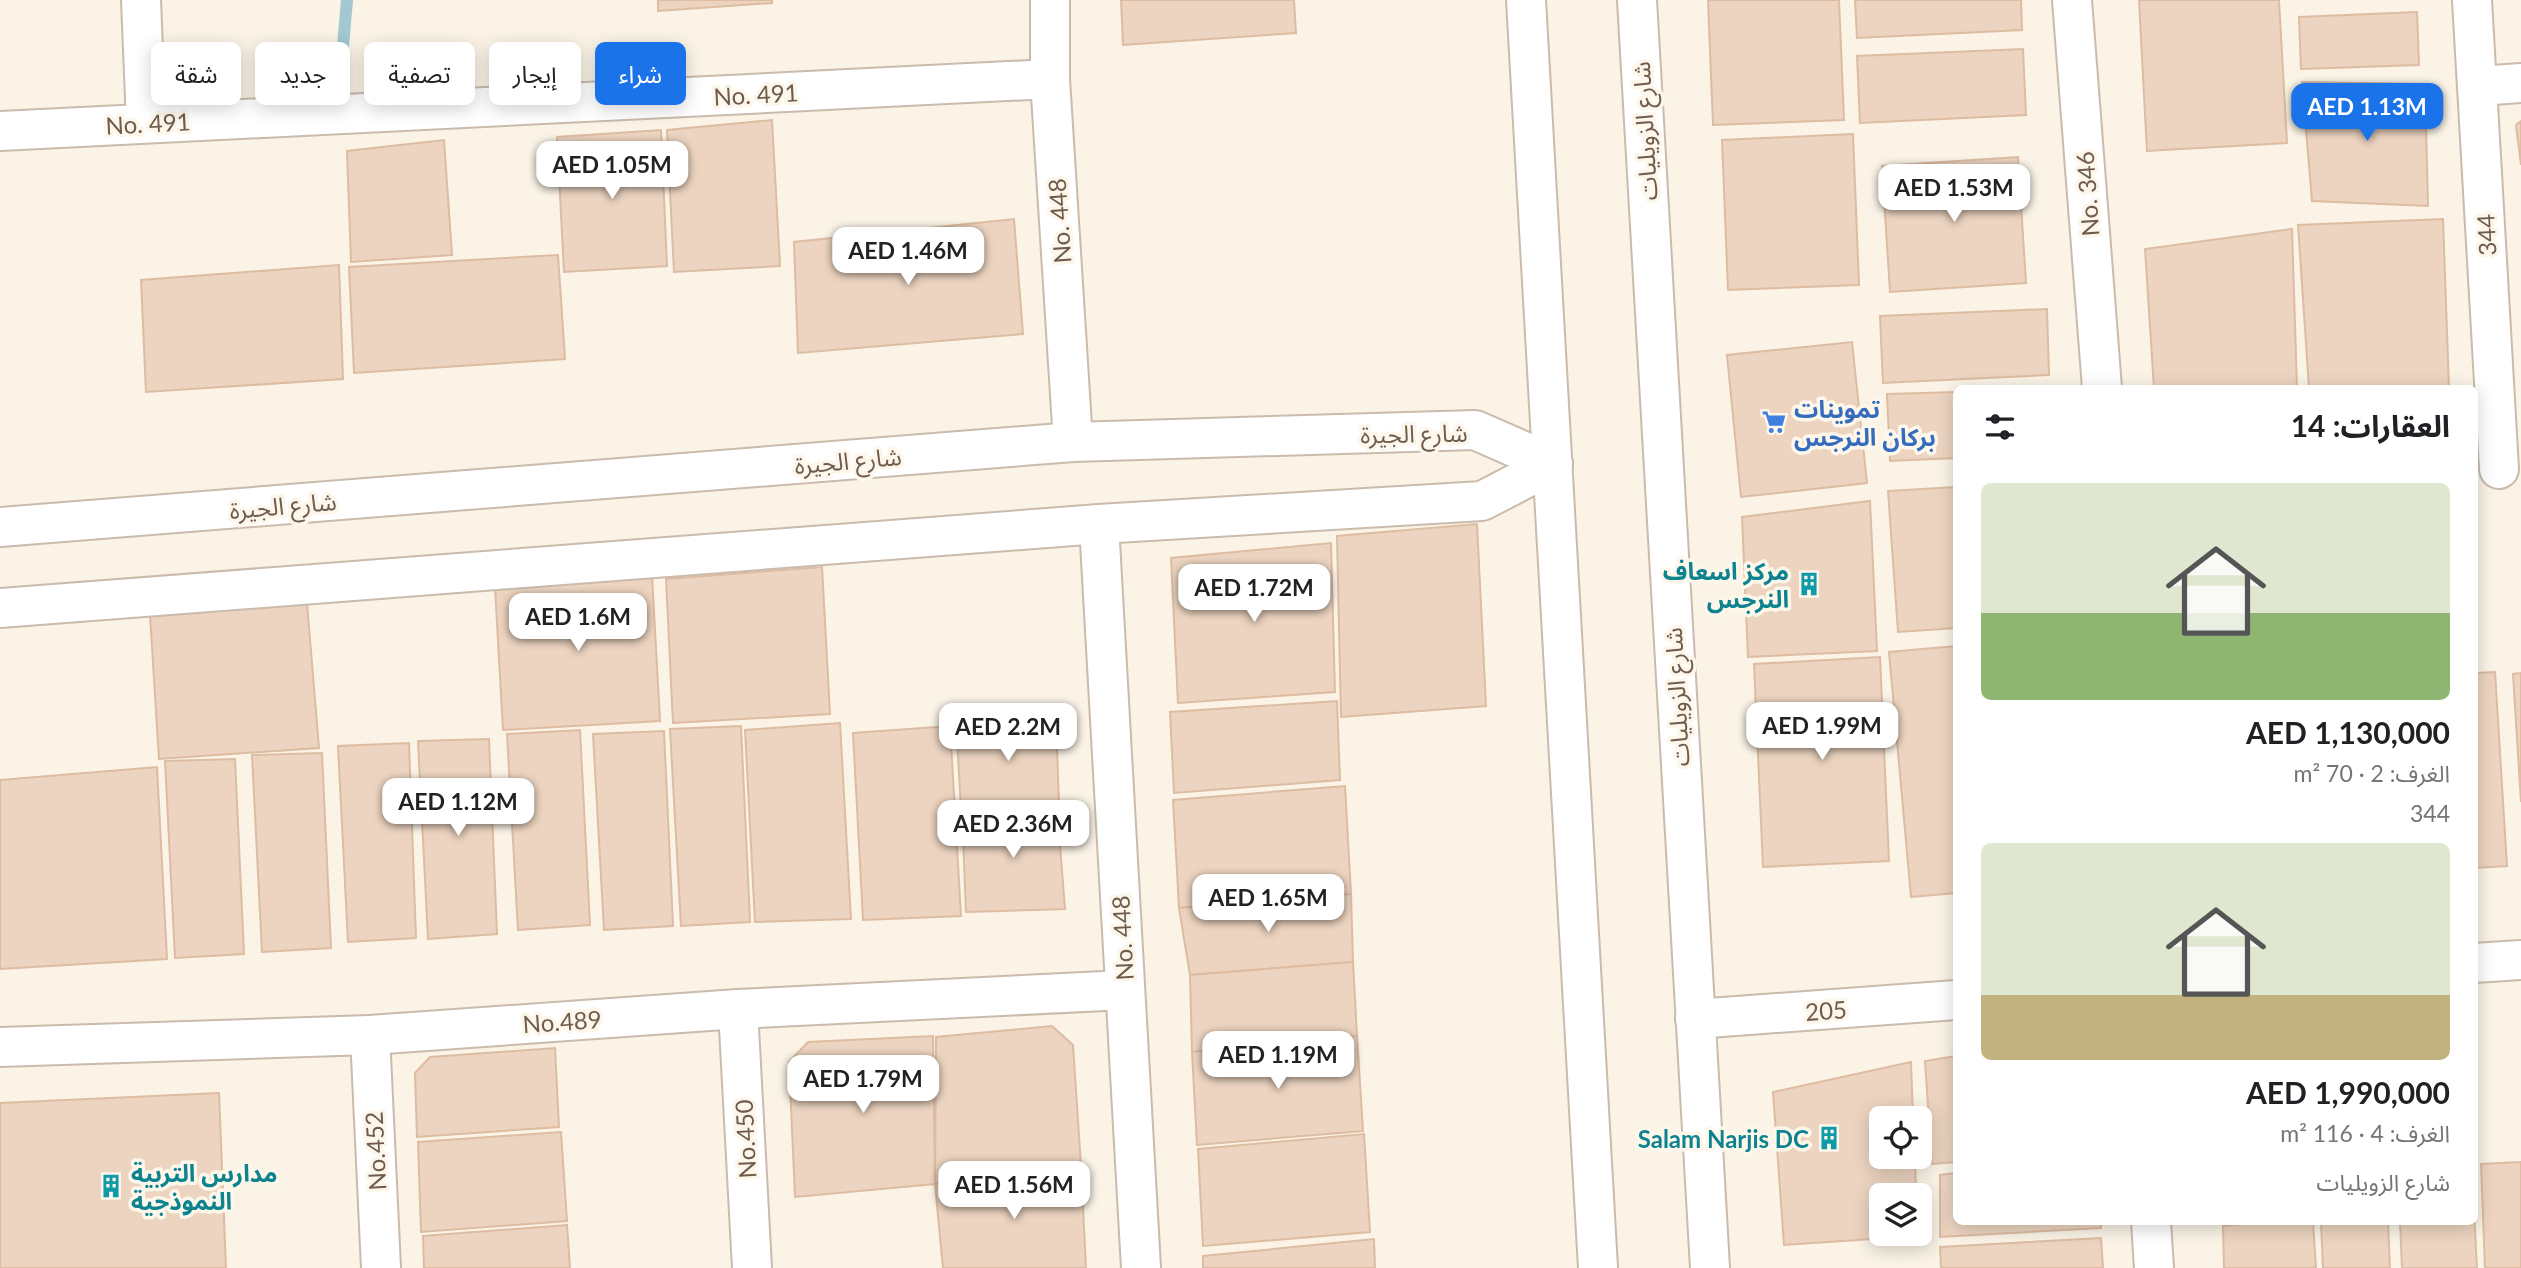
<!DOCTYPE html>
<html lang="ar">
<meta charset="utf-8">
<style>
:root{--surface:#fff;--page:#f6f6f6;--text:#202124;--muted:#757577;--accent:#1a73e8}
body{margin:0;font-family:Lato,"Noto Sans Arabic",sans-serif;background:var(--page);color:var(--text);direction:rtl;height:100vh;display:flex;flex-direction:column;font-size:26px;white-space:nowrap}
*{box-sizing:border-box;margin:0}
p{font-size:23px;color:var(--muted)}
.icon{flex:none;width:38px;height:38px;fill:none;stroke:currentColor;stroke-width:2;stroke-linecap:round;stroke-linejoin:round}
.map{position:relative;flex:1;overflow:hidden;direction:ltr}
.sheet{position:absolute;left:1953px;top:385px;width:525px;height:840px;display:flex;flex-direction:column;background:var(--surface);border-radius:10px;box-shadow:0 4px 18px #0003;direction:rtl}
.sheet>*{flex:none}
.hud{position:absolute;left:21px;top:42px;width:665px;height:63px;direction:rtl;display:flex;gap:14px}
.buttons{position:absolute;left:1869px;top:1106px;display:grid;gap:14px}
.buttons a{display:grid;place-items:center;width:63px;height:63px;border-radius:10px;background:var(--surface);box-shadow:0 4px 18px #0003;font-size:35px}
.price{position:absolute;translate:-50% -60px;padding:0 16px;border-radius:14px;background:#fff;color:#222;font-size:23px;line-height:46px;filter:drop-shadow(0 2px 4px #0008)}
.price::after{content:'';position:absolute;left:50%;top:42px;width:21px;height:16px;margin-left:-10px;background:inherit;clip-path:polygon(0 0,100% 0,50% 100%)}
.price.active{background:var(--accent);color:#fff}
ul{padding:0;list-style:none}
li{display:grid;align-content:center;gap:14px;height:371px;padding:0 28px}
li span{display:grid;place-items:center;height:217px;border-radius:10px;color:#555}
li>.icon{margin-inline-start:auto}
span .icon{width:126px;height:126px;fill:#fffc;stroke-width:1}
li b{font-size:30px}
h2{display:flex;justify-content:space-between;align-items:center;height:84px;padding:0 28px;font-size:30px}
.tag{padding:0 24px;border-radius:10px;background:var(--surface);box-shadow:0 4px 18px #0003;font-size:24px;line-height:63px}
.tag.active{background:var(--accent);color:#fff}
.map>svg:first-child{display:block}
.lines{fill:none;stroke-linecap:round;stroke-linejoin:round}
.stream{stroke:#a3c8d2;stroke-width:12}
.building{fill:#ecd4c0;stroke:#ddbca2;stroke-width:2}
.minor-casing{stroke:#cabbad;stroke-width:42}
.minor{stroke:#fff;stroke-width:38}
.labels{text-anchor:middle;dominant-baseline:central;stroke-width:7;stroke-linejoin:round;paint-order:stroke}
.street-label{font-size:24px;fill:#705c4d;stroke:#fdf7eb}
.shop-label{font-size:24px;font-weight:bold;fill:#366cbe;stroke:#fdf7eb;text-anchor:start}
.culture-label{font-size:24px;font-weight:bold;fill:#0d838f;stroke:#fdf7eb;text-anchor:end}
</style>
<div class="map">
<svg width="2521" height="1268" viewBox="0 0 2521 1268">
<rect width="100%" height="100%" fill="#faf3e6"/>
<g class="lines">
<!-- stream -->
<path class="stream" d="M 341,69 L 347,0"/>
</g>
<!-- building -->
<g class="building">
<path d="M 658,0 L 772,0 L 772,3 L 658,11 Z"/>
<path d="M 1121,0 L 1294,0 L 1296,33 L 1123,45 Z"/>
<path d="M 1708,0 L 1839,0 L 1844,120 L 1713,125 Z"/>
<path d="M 1855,0 L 2021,0 L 2022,30 L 1857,38 Z"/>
<path d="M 2139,0 L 2279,0 L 2287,143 L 2147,151 Z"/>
<path d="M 2417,12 L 2419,65 L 2301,69 L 2299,17 Z"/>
<path d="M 2023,49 L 2026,115 L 1860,123 L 1857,56 Z"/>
<path d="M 2302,82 L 2425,84 L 2428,206 L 2312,201 Z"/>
<path d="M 772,120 L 780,266 L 674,272 L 667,130 Z"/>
<path d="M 2521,121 L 2521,165 L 2516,125 Z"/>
<path d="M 661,130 L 667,266 L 564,272 L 557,137 Z"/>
<path d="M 1853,134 L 1859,285 L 1728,290 L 1722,140 Z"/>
<path d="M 444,140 L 452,255 L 351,262 L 347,151 Z"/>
<path d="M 2018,157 L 2026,283 L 1890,292 L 1882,166 Z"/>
<path d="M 1014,219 L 1023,334 L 798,353 L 794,242 Z"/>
<path d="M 2443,219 L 2449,388 L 2309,388 L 2298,225 Z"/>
<path d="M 2292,229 L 2297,388 L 2154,388 L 2145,249 Z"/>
<path d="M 558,255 L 565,359 L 354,373 L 349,267 Z"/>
<path d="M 339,265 L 343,379 L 146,392 L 141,280 Z"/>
<path d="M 2047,309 L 2049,375 L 1883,383 L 1880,316 Z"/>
<path d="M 1852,342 L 1867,483 L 1741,497 L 1727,355 Z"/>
<path d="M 1956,392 L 1956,458 L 1890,461 L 1887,394 Z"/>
<path d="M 1956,487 L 1956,628 L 1898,632 L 1888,491 Z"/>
<path d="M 1870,501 L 1877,651 L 1748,657 L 1742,517 Z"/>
<path d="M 1477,524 L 1486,706 L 1341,717 L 1337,536 Z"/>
<path d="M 1331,543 L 1335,692 L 1178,703 L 1171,558 Z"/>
<path d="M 822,567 L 830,714 L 673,723 L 666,579 Z"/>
<path d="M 652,575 L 660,721 L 503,730 L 495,587 Z"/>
<path d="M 307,603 L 319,748 L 159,759 L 150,615 Z"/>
<path d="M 1956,646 L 1956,893 L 1911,897 L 1889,652 Z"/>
<path d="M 1880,657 L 1889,861 L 1763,867 L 1754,664 Z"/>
<path d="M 2495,672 L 2507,866 L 2474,868 L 2474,673 Z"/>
<path d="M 2521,673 L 2521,802 L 2513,674 Z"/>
<path d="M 1337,701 L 1340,780 L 1174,793 L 1170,712 Z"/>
<path d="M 1056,719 L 1059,805 L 961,808 L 956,721 Z"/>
<path d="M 840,723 L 851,919 L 755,922 L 745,730 Z"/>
<path d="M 741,726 L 750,922 L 681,926 L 670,729 Z"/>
<path d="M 950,726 L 961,916 L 863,920 L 853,733 Z"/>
<path d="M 580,730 L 590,925 L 518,930 L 507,734 Z"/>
<path d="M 664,731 L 673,926 L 604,930 L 593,734 Z"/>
<path d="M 489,739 L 497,934 L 428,939 L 418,741 Z"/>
<path d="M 409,743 L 416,938 L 348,942 L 338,746 Z"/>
<path d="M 322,753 L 331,948 L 262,952 L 252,755 Z"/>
<path d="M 235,759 L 244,954 L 175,958 L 165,761 Z"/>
<path d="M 157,767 L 167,959 L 0,969 L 0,780 Z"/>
<path d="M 1345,786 L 1351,894 L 1179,908 L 1173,800 Z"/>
<path d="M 1057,807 L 1065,909 L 966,912 L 962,812 Z"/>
<path d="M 1351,894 L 1353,962 L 1190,975 L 1179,908 Z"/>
<path d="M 1353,962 L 1357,1036 L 1192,1052 L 1190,975 Z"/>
<path d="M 1052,1026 L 1073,1045 L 1081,1166 L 935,1184 L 936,1037 Z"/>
<path d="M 933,1036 L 935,1184 L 795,1197 L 789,1062 L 808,1042 Z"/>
<path d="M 1357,1036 L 1363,1131 L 1197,1145 L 1192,1052 Z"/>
<path d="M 555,1048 L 559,1127 L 417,1137 L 415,1073 L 430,1057 Z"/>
<path d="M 1956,1056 L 1956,1162 L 1932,1164 L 1925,1061 Z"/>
<path d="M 1911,1062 L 1913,1118 L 1881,1118 L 1881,1157 L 1915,1157 L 1916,1195 L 1881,1195 L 1881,1234 L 1917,1234 L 1917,1236 L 1784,1245 L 1773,1092 Z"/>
<path d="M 219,1093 L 226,1268 L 0,1268 L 0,1103 Z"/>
<path d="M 561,1132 L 567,1221 L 421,1232 L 418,1142 Z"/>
<path d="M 1364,1134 L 1370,1232 L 1203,1246 L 1198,1149 Z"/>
<path d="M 2521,1162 L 2521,1268 L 2485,1268 L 2481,1164 Z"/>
<path d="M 1081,1166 L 1086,1268 L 943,1268 L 935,1184 Z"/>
<path d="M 1956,1173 L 1956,1222 L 2101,1222 L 2101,1228 L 1940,1237 L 1940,1175 Z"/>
<path d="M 2474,1212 L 2477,1268 L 2402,1268 L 2400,1222 L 2474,1222 Z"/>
<path d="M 2265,1222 L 2313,1222 L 2316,1268 L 2224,1268 L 2223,1226 Z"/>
<path d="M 2321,1222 L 2388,1222 L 2390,1268 L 2323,1268 Z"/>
<path d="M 567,1225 L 570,1268 L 424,1268 L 423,1236 Z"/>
<path d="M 2101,1238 L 2103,1268 L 1941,1268 L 1940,1247 Z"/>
<path d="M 1374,1239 L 1375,1268 L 1203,1268 L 1203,1256 Z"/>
</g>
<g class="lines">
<!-- minor casing -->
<g class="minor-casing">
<g id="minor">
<path d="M 141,0 L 146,123"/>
<path d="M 1050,0 L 1050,79 L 1073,442"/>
<path d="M 1526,0 L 1598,1268"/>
<path d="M 1637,0 L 1710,1268"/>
<path d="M 2072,0 L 2102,388"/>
<path d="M 2472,0 L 2499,469"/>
<path d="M 2479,86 L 2521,83"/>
<path d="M 0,131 L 1050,79"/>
<path d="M 1099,524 L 1141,1268"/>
<path d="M 0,527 L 1073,442 L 1475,430 L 1553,464"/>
<path d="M 0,608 L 1099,524 L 1482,501 L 1553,464"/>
<path d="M 2474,963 L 2521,960"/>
<path d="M 738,1009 L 752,1268"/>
<path d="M 1695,1019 L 1956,1000"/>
<path d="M 370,1035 L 381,1268"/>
<path d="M 0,1047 L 370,1035 L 738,1009 L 1125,990"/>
<path d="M 2151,1222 L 2154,1268"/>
</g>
</g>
<!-- minor -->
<use href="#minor" class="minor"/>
</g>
<!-- icons -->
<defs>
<g id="supermarket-bare" transform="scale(1.89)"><path d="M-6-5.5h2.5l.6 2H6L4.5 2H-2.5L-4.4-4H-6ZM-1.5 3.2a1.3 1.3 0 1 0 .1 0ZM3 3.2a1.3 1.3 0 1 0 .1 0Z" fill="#3f7fe0" stroke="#fdf7eb" stroke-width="2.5" paint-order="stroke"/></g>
<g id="building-bare" transform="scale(1.89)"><path d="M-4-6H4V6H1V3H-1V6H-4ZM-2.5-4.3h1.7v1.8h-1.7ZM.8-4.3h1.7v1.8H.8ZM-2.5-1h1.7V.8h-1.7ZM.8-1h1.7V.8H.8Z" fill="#0f9aa8" stroke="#fdf7eb" stroke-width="2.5" paint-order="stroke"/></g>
</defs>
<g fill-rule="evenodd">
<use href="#supermarket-bare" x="1774" y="422"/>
<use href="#building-bare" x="1809" y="584"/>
<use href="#building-bare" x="1829" y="1138"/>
<use href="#building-bare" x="111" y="1186"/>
</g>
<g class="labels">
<!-- street labels -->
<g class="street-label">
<text transform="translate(756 94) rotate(-3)">No. 491</text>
<text transform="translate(148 123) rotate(-3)">No. 491</text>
<text transform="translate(1644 131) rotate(-93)">شارع الزويليات</text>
<text transform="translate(2087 194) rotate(-94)">No. 346</text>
<text transform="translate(1059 221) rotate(-94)">No. 448</text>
<text transform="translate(2486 235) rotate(-93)">344</text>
<text transform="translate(1414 433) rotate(-1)">شارع الجيرة</text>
<text transform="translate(848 460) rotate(-5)">شارع الجيرة</text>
<text transform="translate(283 505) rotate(-5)">شارع الجيرة</text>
<text transform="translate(1676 697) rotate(-93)">شارع الزويليات</text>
<text transform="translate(1122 938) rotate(-93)">No. 448</text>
<text transform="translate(1826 1010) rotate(-4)">205</text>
<text transform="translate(562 1021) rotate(-4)">No.489</text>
<text transform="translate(745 1139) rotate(-93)">No.450</text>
<text transform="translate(375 1151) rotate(-93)">No.452</text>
</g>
<!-- shop labels -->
<g class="shop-label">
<text x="1794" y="408">تموينات<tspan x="1794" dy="28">بركان النرجس</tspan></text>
</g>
<!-- culture labels -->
<g class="culture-label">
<text x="1789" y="570">مركز اسعاف<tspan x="1789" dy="28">النرجس</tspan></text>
<text x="1809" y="1138">Salam Narjis DC</text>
<text x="131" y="1172" text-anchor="start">مدارس التربية<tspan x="131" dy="28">النموذجية</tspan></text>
</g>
</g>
</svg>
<div class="buttons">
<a><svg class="icon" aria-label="locate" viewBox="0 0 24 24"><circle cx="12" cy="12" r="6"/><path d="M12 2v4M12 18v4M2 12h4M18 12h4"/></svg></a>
<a><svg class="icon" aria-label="layers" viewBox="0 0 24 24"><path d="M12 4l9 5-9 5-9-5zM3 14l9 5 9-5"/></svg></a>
</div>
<b class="price active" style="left:2367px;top:143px">AED 1.13M</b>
<b class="price" style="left:612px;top:201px">AED 1.05M</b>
<b class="price" style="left:1954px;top:224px">AED 1.53M</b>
<b class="price" style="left:908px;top:287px">AED 1.46M</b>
<b class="price" style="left:1254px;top:624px">AED 1.72M</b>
<b class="price" style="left:578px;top:653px">AED 1.6M</b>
<b class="price" style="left:1822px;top:762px">AED 1.99M</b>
<b class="price" style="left:1008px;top:763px">AED 2.2M</b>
<b class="price" style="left:458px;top:838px">AED 1.12M</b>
<b class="price" style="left:1013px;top:860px">AED 2.36M</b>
<b class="price" style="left:1268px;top:934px">AED 1.65M</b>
<b class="price" style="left:1278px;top:1091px">AED 1.19M</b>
<b class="price" style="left:863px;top:1115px">AED 1.79M</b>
<b class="price" style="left:1014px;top:1221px">AED 1.56M</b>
<div class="hud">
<a class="tag active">شراء</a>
<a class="tag">إيجار</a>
<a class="tag">تصفية</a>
<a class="tag">جديد</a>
<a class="tag">شقة</a>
</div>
<section class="sheet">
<h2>العقارات: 14<svg class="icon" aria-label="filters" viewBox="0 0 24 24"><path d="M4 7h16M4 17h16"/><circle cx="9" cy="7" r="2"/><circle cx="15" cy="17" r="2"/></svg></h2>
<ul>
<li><span style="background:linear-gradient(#dfe7d0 60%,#8fb573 0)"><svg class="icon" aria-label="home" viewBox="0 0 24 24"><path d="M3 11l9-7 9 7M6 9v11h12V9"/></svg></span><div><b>AED 1,130,000</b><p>الغرف: 2 · 70 m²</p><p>344</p></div></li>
<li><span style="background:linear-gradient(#dfe7d0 70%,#c2b280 0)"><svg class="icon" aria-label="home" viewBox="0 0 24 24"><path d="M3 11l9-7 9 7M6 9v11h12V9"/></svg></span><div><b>AED 1,990,000</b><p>الغرف: 4 · 116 m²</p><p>شارع الزويليات</p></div></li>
</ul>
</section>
</div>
